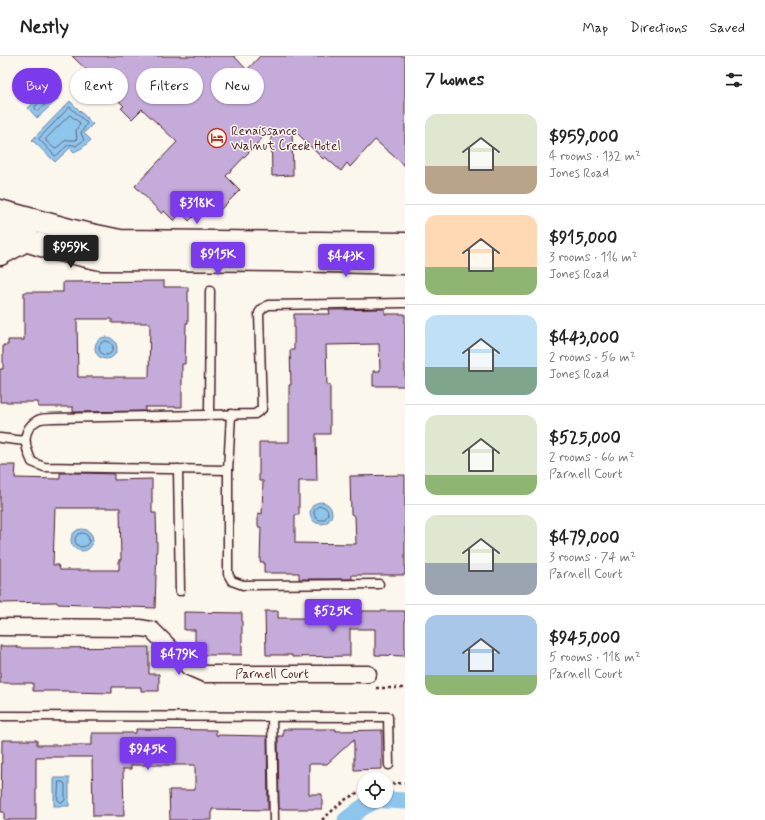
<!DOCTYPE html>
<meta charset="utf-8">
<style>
:root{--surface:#fff;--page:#f6f6f6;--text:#222;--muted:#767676;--line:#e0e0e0;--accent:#7c3aed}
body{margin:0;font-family:Mynerve,sans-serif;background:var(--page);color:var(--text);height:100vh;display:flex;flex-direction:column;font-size:15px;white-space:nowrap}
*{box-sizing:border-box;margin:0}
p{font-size:13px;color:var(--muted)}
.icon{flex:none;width:22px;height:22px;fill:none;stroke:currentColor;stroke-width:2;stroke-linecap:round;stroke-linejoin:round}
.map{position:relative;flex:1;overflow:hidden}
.side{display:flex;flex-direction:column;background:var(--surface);width:360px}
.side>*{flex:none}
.guide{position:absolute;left:12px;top:12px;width:333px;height:36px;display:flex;gap:8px}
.tools{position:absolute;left:357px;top:716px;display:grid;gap:8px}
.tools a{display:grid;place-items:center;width:36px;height:36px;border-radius:50%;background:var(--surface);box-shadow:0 1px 3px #0004;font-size:20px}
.price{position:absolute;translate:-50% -34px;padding:0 9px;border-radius:4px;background:var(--accent);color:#fff;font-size:13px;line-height:26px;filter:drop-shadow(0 1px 2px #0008)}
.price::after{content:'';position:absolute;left:50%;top:24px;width:12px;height:9px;margin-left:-6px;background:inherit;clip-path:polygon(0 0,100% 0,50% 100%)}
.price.active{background:#222;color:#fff}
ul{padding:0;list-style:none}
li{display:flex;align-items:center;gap:12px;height:100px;padding:0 20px}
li+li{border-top:1px solid var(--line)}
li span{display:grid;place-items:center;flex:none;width:112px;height:80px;border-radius:12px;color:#555}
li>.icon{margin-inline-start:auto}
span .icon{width:48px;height:48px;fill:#fffc;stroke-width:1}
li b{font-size:17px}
h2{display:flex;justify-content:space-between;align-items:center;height:48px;padding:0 20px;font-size:17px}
.pill{padding:0 14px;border-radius:18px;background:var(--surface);box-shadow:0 1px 3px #0004;font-size:14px;line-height:36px}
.pill.active{background:var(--accent);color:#fff}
header{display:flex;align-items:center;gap:24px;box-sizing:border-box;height:56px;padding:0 20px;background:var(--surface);border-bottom:1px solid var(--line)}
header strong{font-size:19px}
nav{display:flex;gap:22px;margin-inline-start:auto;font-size:14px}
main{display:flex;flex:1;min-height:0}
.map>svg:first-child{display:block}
.water{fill:#8ec5ec;stroke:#73839f}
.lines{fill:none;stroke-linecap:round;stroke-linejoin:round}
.shore{stroke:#656178;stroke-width:1}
.canal{stroke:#8ec5ec;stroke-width:17}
.building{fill:#c5abda;stroke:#4a1f2b;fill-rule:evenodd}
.lane-casing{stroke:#4a1f2b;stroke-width:11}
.street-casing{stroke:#4a1f2b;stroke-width:19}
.secondary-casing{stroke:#4a1f2b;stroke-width:25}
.path{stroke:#4a1f2b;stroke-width:2.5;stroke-dasharray:3 3;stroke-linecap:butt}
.lane{stroke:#fbf7ec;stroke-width:8}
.street{stroke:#fbf7ec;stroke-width:16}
.secondary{stroke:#fbf7ec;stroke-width:22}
.labels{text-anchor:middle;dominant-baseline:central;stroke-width:3;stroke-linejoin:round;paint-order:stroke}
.poi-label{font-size:13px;fill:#4a1f2b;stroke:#fbf7ec;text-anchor:start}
.street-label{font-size:13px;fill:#4a1f2b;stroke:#fbf7ec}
</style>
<header>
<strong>Nestly</strong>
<nav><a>Map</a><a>Directions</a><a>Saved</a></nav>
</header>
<main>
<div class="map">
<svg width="405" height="764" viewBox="0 0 405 764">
<rect width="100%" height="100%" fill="#fbf7ec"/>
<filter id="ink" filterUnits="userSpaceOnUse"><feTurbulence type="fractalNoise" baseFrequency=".025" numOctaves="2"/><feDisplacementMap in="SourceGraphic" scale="8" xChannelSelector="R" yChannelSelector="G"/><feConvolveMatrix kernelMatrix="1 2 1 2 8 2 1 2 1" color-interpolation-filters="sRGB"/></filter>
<g filter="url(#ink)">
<!-- water -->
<g class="water">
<path d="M 48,33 L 58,43 L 37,62 L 28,52 Z"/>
<path d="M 70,45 L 93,68 L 84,77 L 91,84 L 82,92 L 74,96 L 70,92 L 55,106 L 32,84 Z"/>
<circle cx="106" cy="292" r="11"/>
<circle cx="321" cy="457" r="11"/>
<circle cx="82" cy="484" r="11"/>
<rect x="54" y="722" width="15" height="28"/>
</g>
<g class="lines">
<!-- shore -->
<g class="shore">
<path d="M 47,40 L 50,41 L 51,44 L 38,55 L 36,55 L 35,51 Z"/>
<path d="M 70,51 L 87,67 L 81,77 L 84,84 L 76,90 C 66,85 63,96 55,100 L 39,83 Z"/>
<path d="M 70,59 L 80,67 L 76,75 L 77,83 L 75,84 L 66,84 L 55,93 L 46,85 L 46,83 Z"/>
<circle cx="106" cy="292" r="7"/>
<circle cx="321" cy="457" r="7"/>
<circle cx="82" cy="484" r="7"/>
<path d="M 59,726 L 63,726 L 65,728 L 65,744 L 63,746 L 60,746 L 58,744 Z"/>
</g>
<!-- canal -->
<g class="canal">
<path d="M 386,744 L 405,745"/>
<path d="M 346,764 L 363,751 L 375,745"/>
</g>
</g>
<!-- building -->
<g class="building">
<path d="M 72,0 L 234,0 L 247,14 L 260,0 L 405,0 L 405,110 L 375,84 L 350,111 L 347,107 L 341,115 L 325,101 L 323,103 L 292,72 L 293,119 L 272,120 L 271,73 L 226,120 L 240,134 L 214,160 L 204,150 L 189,165 L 181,156 L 174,165 L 164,155 L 162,158 L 135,130 L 177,86 L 142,53 L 132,63 L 121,52 L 124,50 Z"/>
<path d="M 164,225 L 164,231 L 188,231 L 188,267 L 186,267 L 185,308 L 182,308 L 182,351 L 145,351 L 145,355 L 73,356 L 73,351 L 38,351 L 38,346 L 0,346 L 0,313 L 3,313 L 3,289 L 8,289 L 8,284 L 24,284 L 24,236 L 63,236 L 63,226 ZM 77,263 L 112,263 L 112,267 L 150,267 L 149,321 L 78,321 Z"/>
<path d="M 385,253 L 385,258 L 405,258 L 405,330 L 373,330 L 373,315 L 380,315 L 379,288 L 326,289 L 327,329 L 330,329 L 330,378 L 316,378 L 317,425 L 299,425 L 299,459 L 295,459 L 295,487 L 356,488 L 355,460 L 351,458 L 350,420 L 405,419 L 405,519 L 352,519 L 352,523 L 299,523 L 299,517 L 264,517 L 264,506 L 260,506 L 261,471 L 258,471 L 258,457 L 262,458 L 263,425 L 259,425 L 259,386 L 289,386 L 289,329 L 291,329 L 290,294 L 294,294 L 294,258 L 330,258 L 329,254 Z"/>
<path d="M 0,409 L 16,409 L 15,422 L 60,423 L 60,417 L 82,417 L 114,418 L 114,424 L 152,423 L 152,457 L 156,457 L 157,489 L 155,552 L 58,548 L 57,546 L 0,547 ZM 55,452 L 120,452 L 121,504 L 119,504 L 119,514 L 60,514 L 58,509 L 53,509 Z"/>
<path d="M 265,555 L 278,555 L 278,562 L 306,562 L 306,556 L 361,557 L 361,555 L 405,555 L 405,600 L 375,599 L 375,573 L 350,573 L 350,600 L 292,601 L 292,599 L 266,599 Z"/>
<path d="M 184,556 L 242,557 L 242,599 L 195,599 L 195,574 L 184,574 Z"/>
<path d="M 0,590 L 17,590 L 17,592 L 43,592 L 149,591 L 149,618 L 159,618 L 159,635 L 141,635 L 141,631 L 112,631 L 112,637 L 69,636 L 69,635 L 33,635 L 33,627 L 0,627 Z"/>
<path d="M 136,673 L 216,674 L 216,679 L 267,680 L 268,754 L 212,753 L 212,764 L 170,764 L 169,734 L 195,734 L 195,709 L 131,709 L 131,713 L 123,713 L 124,760 L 93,760 L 92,701 L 36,701 L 36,764 L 4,764 L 4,756 L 1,756 L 2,684 L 37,684 L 37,689 L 92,689 L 92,677 L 136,677 Z"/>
<path d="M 283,673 L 336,673 L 336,675 L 382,674 L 382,713 L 354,714 L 354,683 L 327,708 L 309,708 L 309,738 L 322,738 L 322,753 L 279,753 L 278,680 L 283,680 Z"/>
</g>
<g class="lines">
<!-- lane casing -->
<g class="lane-casing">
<g id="lane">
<path d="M 209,358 L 210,235"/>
<path d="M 231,358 L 228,414 L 228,518 L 232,525 L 243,529 L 379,528"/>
<path d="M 0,382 L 25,385"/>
<path d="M 178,413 L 180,535"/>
<path d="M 228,414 L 44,411 L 32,406 C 25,391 20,374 38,364 C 42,362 49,362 54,362 L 255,358 L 262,353 L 259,257 L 262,253 L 268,249 L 405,247"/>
<path d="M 0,660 L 388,661 L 389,709"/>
<path d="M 272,660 L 274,764"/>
</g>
</g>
<!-- street casing -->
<g class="street-casing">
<g id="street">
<path id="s1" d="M 0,571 L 141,572 L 152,574 L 189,611 L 205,618 L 368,618"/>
</g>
</g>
<!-- secondary casing -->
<g class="secondary-casing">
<g id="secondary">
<path d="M 0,155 L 77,176 L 120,185 L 405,188"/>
<path d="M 0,176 L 51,192 L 101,203 L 288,204 L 405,207"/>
<path d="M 0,198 L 26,184"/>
</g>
</g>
<!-- path -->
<g class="path">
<path d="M 376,632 L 405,632"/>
<path d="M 386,728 L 405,727"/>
<path d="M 322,764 L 343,745 L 364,733"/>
</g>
<!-- lane -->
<use href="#lane" class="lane"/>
<!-- street -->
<use href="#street" class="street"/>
<!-- secondary -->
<use href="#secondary" class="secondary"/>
</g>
</g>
<!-- icons -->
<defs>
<g id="hotel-ring" transform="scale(1)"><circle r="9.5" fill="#fbf7ec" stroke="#c8321e" stroke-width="1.5"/><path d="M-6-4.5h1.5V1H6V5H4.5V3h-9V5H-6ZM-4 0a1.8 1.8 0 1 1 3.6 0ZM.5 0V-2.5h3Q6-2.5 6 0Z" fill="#c8321e"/></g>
</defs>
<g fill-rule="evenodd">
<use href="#hotel-ring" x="217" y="82"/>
</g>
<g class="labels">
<!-- poi labels -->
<g class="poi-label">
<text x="231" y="75">Renaissance<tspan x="231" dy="15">Walnut Creek Hotel</tspan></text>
</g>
<!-- street labels -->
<g class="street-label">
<text stroke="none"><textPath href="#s1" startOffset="289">Parnell Court</textPath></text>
</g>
</g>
</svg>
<div class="tools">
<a><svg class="icon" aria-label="locate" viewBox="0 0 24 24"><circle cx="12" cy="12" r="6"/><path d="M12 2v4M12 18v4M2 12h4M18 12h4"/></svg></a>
</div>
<b class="price" style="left:197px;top:169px">$318K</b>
<b class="price active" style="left:71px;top:213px">$959K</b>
<b class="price" style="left:218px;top:220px">$915K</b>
<b class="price" style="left:346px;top:222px">$443K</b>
<b class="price" style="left:333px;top:577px">$525K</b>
<b class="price" style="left:179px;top:620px">$479K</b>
<b class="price" style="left:148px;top:715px">$945K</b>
<div class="guide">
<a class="pill active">Buy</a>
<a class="pill">Rent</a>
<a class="pill">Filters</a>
<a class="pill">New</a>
</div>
</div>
<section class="side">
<h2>7 homes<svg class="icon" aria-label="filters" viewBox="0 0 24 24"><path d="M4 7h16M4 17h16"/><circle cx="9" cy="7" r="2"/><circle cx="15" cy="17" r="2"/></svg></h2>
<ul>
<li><span style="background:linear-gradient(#dfe7d0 65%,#b9a48a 0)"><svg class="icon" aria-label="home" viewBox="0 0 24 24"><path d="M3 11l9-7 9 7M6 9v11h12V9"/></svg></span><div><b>$959,000</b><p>4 rooms · 132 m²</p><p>Jones Road</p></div></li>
<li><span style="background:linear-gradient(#ffd9b3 65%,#8fb573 0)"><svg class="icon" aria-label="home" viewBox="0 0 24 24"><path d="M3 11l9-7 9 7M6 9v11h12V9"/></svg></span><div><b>$915,000</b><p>3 rooms · 116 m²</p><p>Jones Road</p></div></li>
<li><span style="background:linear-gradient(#bfe0f5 65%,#7fa58c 0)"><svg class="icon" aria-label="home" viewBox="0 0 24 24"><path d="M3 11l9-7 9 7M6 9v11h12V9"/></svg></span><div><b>$443,000</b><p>2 rooms · 56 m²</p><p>Jones Road</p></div></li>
<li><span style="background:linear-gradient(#dfe7d0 75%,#8fb573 0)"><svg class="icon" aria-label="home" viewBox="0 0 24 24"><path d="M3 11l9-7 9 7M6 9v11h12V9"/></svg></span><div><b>$525,000</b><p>2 rooms · 66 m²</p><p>Parnell Court</p></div></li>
<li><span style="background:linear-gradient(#dfe7d0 60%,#9aa5b1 0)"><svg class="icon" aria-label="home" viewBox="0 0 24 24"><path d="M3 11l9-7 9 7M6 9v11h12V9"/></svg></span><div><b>$479,000</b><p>3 rooms · 74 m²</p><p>Parnell Court</p></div></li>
<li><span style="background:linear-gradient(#a9c7e8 75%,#8fb573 0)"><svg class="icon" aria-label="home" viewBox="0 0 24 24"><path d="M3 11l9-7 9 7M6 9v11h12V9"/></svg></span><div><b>$945,000</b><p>5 rooms · 118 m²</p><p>Parnell Court</p></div></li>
</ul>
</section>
</main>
